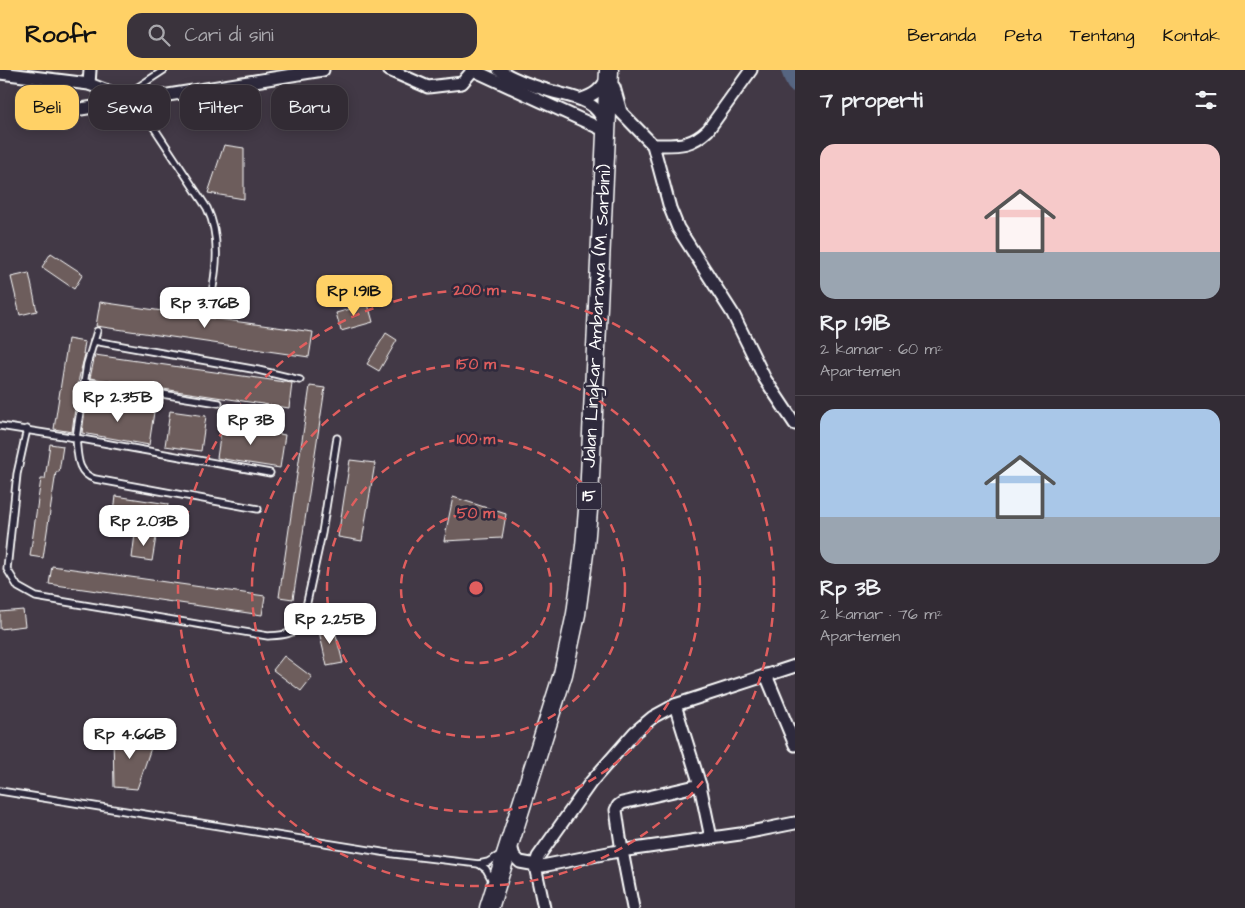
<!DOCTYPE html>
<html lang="id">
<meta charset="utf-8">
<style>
:root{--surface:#322b34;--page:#3a333c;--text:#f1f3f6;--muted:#a8a7ac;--line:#4d474f;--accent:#ffd166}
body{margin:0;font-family:"Architects Daughter",sans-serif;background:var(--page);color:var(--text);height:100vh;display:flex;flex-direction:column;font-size:19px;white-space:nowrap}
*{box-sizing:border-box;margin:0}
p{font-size:16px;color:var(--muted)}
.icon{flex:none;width:28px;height:28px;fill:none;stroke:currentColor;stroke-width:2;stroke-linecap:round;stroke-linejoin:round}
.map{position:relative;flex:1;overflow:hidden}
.side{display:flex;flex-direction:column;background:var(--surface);width:450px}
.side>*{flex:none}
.banner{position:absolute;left:15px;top:15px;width:475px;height:45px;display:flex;gap:10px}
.price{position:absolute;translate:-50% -42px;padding:0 11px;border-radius:10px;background:#fff;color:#222;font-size:16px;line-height:32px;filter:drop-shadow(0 1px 2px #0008)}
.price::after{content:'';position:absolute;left:50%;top:30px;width:15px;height:11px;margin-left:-8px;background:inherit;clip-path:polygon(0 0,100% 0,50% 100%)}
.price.on{background:var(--accent);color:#111}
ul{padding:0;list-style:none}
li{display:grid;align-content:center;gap:10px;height:265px;padding:0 25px}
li+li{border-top:1px solid var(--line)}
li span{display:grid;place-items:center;height:155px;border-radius:15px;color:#555}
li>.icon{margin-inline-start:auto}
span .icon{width:90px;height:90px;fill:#fffc;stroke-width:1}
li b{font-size:21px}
h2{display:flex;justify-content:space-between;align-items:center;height:60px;padding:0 25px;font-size:21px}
.chip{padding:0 18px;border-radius:15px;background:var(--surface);box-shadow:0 2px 12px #0003,0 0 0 1px var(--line);font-size:18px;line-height:45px}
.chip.on{background:var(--accent);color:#111}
header{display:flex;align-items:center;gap:30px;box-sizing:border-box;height:70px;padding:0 25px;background:var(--accent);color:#111}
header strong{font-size:24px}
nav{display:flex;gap:28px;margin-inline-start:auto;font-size:18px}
.search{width:350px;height:45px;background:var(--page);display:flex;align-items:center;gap:12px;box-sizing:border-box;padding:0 18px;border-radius:15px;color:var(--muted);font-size:19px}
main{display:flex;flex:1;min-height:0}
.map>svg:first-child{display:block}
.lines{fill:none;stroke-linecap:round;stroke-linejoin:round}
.river{stroke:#576581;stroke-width:18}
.building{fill:#6d5d5b;stroke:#fff}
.service-casing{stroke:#fff;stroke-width:9}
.minor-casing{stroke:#fff;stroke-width:15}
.trunk-casing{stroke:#fff;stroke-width:21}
.service{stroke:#2f2a3d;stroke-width:5.5}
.minor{stroke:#2f2a3d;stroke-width:11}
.trunk{stroke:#2f2a3d;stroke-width:18}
.ring{fill:none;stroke:#e05e5e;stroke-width:2.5;stroke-dasharray:9 6}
.labels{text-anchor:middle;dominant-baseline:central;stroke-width:5;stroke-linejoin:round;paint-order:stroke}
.shield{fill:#2f2a3d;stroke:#c1bfc5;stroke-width:1}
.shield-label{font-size:16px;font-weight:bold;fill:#fff}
.street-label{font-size:18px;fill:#fff;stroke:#2f2a3d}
.centre{fill:#e05e5e;stroke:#2f2a3d;stroke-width:2.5}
.ring-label{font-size:15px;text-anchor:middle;font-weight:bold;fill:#e05e5e;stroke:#2f2a3d;stroke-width:5;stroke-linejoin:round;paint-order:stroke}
</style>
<header>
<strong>Roofr</strong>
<div class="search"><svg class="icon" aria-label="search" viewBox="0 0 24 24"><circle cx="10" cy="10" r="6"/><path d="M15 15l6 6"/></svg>Cari di sini</div>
<nav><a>Beranda</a><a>Peta</a><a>Tentang</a><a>Kontak</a></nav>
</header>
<main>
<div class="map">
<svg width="795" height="838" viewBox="0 0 795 838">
<rect width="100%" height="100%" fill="#423946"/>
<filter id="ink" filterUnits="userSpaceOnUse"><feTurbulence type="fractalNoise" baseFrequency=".02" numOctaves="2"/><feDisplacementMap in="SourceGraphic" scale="10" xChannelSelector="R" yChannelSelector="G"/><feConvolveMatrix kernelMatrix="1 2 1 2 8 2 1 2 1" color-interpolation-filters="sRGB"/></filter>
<g filter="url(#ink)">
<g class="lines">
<!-- river -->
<path class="river" d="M 790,0 L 795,13"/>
</g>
<!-- building -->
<g class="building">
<path d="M 224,75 L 244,78 L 244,129 L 208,123 Z"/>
<path d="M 51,183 L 83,204 L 74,219 L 42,197 Z"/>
<path d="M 29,203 L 37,241 L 20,245 L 11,207 Z"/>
<path d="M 100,232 L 204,247 L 208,249 L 211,248 L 313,262 L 309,287 L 96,256 Z"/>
<path d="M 368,234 L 373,252 L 341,261 L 336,243 Z"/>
<path d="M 386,263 L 397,270 L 379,301 L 367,294 Z"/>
<path d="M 68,269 L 85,272 L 83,284 L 85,284 L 79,308 L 72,362 L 54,359 Z"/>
<path d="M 95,285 L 292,313 L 289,338 L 90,308 Z"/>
<path d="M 310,316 L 325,318 L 293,529 L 279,527 Z"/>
<path d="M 86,332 L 154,342 L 149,375 L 82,363 Z"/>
<path d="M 170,341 L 206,346 L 201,381 L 165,376 Z"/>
<path d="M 222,354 L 285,365 L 280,398 L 217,388 Z"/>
<path d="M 50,374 L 63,376 L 59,402 L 56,402 L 43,488 L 30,486 L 41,409 L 45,409 Z"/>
<path d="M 350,390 L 375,393 L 362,471 L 338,467 Z"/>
<path d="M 116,426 L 168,434 L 166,449 L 114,442 Z"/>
<path d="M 453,427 L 506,444 L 502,468 L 444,471 Z"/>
<path d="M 135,464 L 156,467 L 152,491 L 132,488 Z"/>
<path d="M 52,496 L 265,526 L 262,545 L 49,514 Z"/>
<path d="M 23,540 L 25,556 L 0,559 L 0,542 Z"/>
<path d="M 333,553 L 343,593 L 327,596 L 318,557 Z"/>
<path d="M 284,586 L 312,607 L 301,621 L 273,600 Z"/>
<path d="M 113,663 L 154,669 L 137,719 L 114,717 Z"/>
</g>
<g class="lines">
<!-- service casing -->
<g class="service-casing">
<g id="service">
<path d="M 123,27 L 164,0"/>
<path d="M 128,33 L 149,50 L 207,138 C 223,171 215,209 208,244"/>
<path d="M 94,271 L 258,300 L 300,310"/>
<path d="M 85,312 L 219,333"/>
<path d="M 0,356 L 76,368 L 87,294 L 97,261"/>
<path d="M 27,359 L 17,404 L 7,499 L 18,517 L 36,527 L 268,566 C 282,565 292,565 302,555 L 322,463 L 337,368"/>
<path d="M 258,439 L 95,409 C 76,403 78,385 76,368 L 270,403"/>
<path d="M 0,721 L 394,784 L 479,794"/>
<path d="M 493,812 L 486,799 L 479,794 L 488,792 L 500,785"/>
</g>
</g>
<!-- minor casing -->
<g class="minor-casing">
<g id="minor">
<path d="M 389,0 L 428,17 L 462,13 L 473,0"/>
<path d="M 473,0 L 606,61"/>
<path d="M 499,0 C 514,10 533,16 550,21 C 571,27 598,29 604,54"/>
<path d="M 0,3 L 89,14 L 123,27"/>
<path d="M 89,14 L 90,0"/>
<path d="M 614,17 L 621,42 L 653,75 L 670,138 L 678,158 L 733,244 L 765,309 L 795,354"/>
<path d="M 582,29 C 594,25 601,20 607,9"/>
<path d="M 81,39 L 323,0"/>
<path d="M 653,75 C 678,75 690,77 708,60 L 751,0"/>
<path d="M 766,605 L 795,675"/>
<path d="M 675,635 L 700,715 L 711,768"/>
<path d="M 510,773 L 514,786 L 520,792 L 542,796 L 613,782 L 740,764 L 795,753"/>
<path d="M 544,838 L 535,796 L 538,787 L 591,712 L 635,662 L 653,647 L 675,635 L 795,596"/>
<path d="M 633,838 L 622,781 L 616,740 L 618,736 L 622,733 L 700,715"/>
</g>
</g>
<!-- trunk casing -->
<g class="trunk-casing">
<path id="trunk" d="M 489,838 L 563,604 L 576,544 L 585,476 L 589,428 L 609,0"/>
</g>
<!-- service -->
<use href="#service" class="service"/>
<!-- minor -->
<use href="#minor" class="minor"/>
<!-- trunk -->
<use href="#trunk" class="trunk"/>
</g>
</g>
<!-- distance rings -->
<g class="ring">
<circle cx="476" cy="518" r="75"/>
<circle cx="476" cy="518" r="149"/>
<circle cx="476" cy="518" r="224"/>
<circle cx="476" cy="518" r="298"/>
</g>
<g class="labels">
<!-- shield labels -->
<rect class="shield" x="576.5" y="412.5" width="25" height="27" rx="4"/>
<g class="shield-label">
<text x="589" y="426">15</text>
</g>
<!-- street labels -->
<g class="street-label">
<text transform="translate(597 246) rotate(-87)">Jalan Lingkar Ambarawa (M. Sarbini)</text>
</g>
</g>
<circle cx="476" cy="518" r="8" class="centre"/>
<g class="ring-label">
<text x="476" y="225">200 m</text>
<text x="476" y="299">150 m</text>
<text x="476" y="374">100 m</text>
<text x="476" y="448">50 m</text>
</g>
</svg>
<b class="price on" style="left:354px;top:247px">Rp 1.91B</b>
<b class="price" style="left:205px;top:259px">Rp 3.76B</b>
<b class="price" style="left:118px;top:353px">Rp 2.35B</b>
<b class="price" style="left:251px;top:376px">Rp 3B</b>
<b class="price" style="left:144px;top:477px">Rp 2.03B</b>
<b class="price" style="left:330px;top:575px">Rp 2.25B</b>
<b class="price" style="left:130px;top:690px">Rp 4.66B</b>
<div class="banner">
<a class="chip on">Beli</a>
<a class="chip">Sewa</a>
<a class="chip">Filter</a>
<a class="chip">Baru</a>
</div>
</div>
<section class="side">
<h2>7 properti<svg class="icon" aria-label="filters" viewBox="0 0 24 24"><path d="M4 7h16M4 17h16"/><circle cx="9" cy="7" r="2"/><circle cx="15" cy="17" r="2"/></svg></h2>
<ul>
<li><span style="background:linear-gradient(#f6c9c9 70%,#9aa5b1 0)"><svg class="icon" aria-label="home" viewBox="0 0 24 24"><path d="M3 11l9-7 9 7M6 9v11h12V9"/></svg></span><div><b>Rp 1.91B</b><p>2 kamar · 60 m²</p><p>Apartemen</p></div></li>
<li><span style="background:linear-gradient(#a9c7e8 70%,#9aa5b1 0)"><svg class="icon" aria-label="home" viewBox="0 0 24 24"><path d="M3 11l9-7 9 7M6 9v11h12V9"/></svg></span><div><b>Rp 3B</b><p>2 kamar · 76 m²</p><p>Apartemen</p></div></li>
</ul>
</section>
</main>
